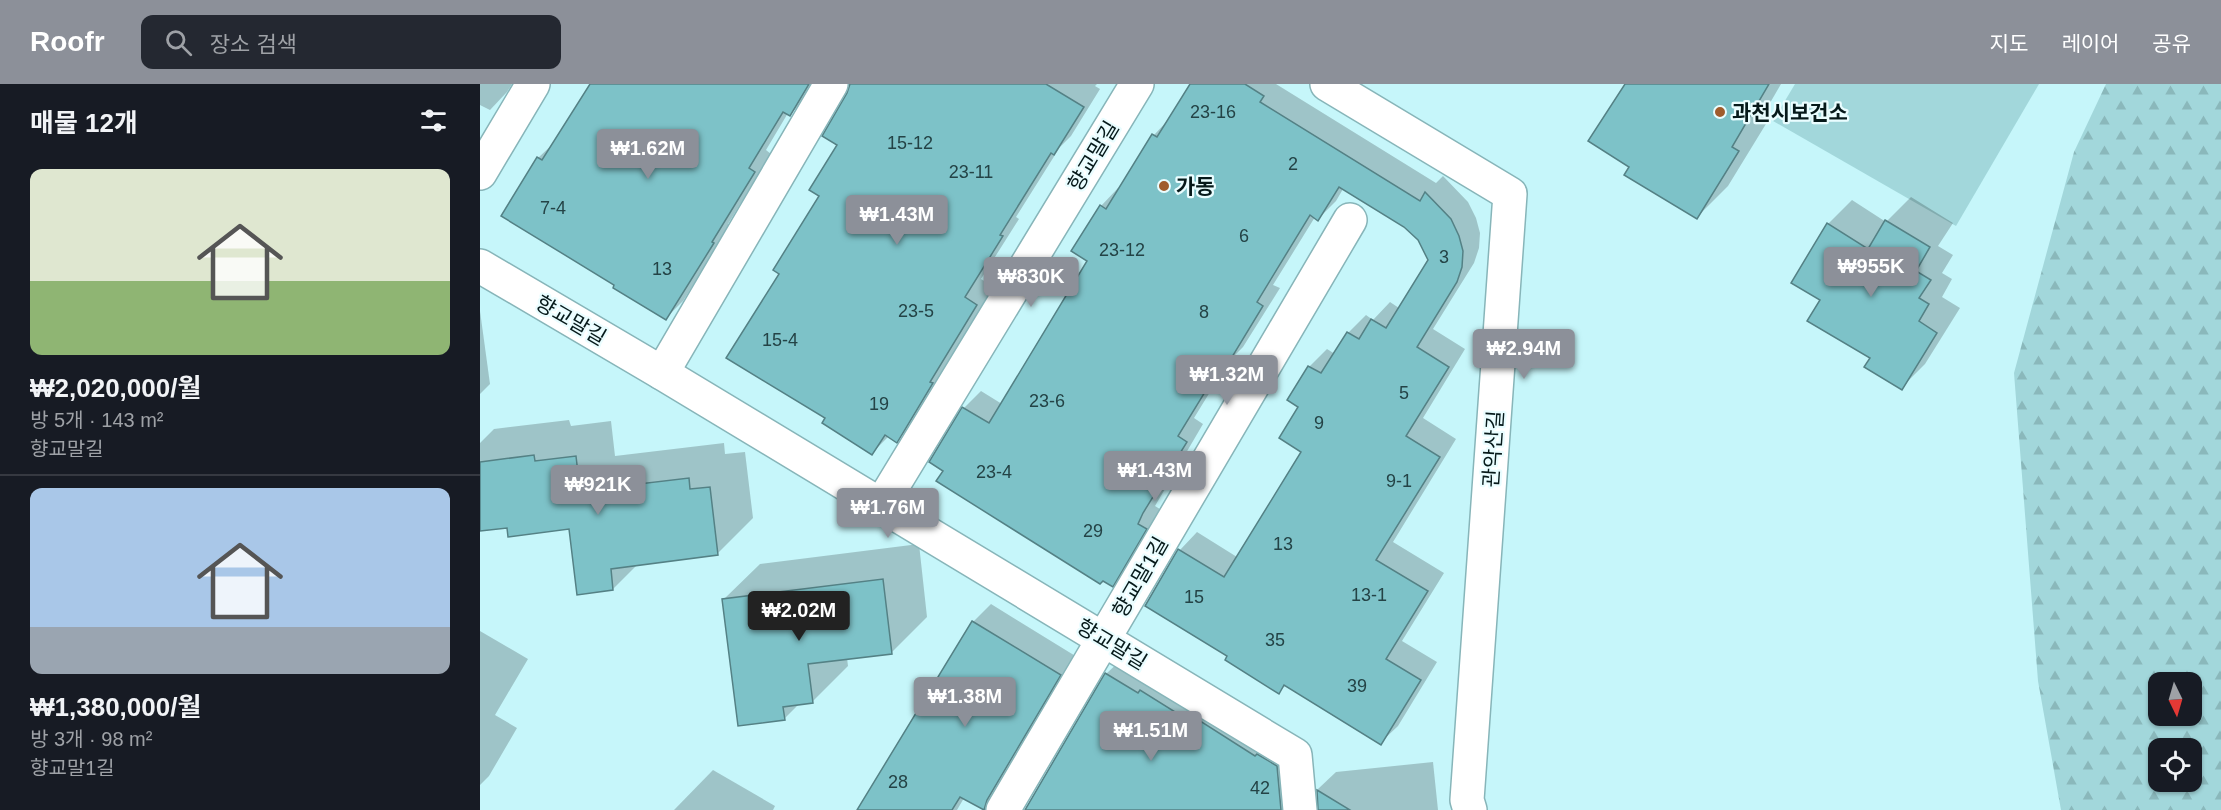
<!DOCTYPE html>
<html lang="ko">
<meta charset="utf-8">
<style>
:root{--surface:#171b24;--page:#242831;--text:#f1f3f6;--muted:#9ea1a6;--line:#363941;--accent:#8c9099}
body{margin:0;font-family:Arial,"Noto Sans KR",sans-serif;background:var(--page);color:var(--text);height:100vh;display:flex;flex-direction:column;font-size:22px;white-space:nowrap}
*{box-sizing:border-box;margin:0}
p{font-size:20px;color:var(--muted)}
.icon{flex:none;width:33px;height:33px;fill:none;stroke:currentColor;stroke-width:2;stroke-linecap:round;stroke-linejoin:round}
.map{position:relative;flex:1;overflow:hidden}
.drawer{display:flex;flex-direction:column;background:var(--surface);width:480px}
.drawer>*{flex:none}
.needle{width:39px;rotate:175deg}
.controls{position:absolute;left:1668px;top:588px;display:grid;gap:12px}
.controls a{display:grid;place-items:center;width:54px;height:54px;border-radius:12px;background:var(--surface);box-shadow:0 2px 4px #0004;font-size:30px}
.price{position:absolute;translate:-50% -51px;padding:0 14px;border-radius:6px;background:var(--accent);color:#fff;font-size:20px;line-height:39px;filter:drop-shadow(0 2px 3px #0008)}
.price::after{content:'';position:absolute;left:50%;top:36px;width:18px;height:14px;margin-left:-9px;background:inherit;clip-path:polygon(0 0,100% 0,50% 100%)}
.price.selected{background:#222;color:#fff}
ul{padding:0;list-style:none}
li{display:grid;align-content:center;gap:12px;height:318px;padding:0 30px}
li+li{border-top:2px solid var(--line)}
li span{display:grid;place-items:center;height:186px;border-radius:12px;color:#555}
li>.icon{margin-inline-start:auto}
span .icon{width:108px;height:108px;fill:#fffc;stroke-width:1}
li b{font-size:26px}
h2{display:flex;justify-content:space-between;align-items:center;height:72px;padding:0 30px;font-size:26px}
header{display:flex;align-items:center;gap:36px;box-sizing:border-box;height:84px;padding:0 30px;background:var(--accent);color:#fff}
header strong{font-size:28px}
nav{display:flex;gap:33px;margin-inline-start:auto;font-size:21px}
.search{width:420px;height:54px;background:var(--page);display:flex;align-items:center;gap:15px;box-sizing:border-box;padding:0 21px;border-radius:12px;color:var(--muted);font-size:22px}
main{display:flex;flex:1;min-height:0}
.map>svg:first-child{display:block}
.grass{fill:#a2d7db}
.forest{fill:url(#forest-firs);fill-rule:evenodd}
.shadow{fill:#0003}
.building{fill:#7dc2c8;stroke:#548185;stroke-width:1.5}
.lines{fill:none;stroke-linecap:round;stroke-linejoin:round}
.minor-casing{stroke:#87b5b9;stroke-width:36}
.tertiary-casing{stroke:#87b5b9;stroke-width:36}
.minor{stroke:#fff;stroke-width:33}
.tertiary{stroke:#fff;stroke-width:33}
.poi-dot{fill:#a05c2d;stroke:#eafdff;stroke-width:2}
.labels{text-anchor:middle;dominant-baseline:central;stroke-width:4.5;stroke-linejoin:round;paint-order:stroke}
.number-label{font-size:18px;fill:#244346}
.poi-label{font-size:21px;font-weight:bold;fill:#06191a;stroke:#eafdff;text-anchor:start}
.street-label{font-size:21px;fill:#06191a;stroke:#eafdff}
</style>
<header>
<strong>Roofr</strong>
<div class="search"><svg class="icon" aria-label="search" viewBox="0 0 24 24"><circle cx="10" cy="10" r="6"/><path d="M15 15l6 6"/></svg>장소 검색</div>
<nav><a>지도</a><a>레이어</a><a>공유</a></nav>
</header>
<main>
<section class="drawer">
<h2>매물 12개<svg class="icon" aria-label="filters" viewBox="0 0 24 24"><path d="M4 7h16M4 17h16"/><circle cx="9" cy="7" r="2"/><circle cx="15" cy="17" r="2"/></svg></h2>
<ul>
<li><span style="background:linear-gradient(#dfe7d0 60%,#8fb573 0)"><svg class="icon" aria-label="home" viewBox="0 0 24 24"><path d="M3 11l9-7 9 7M6 9v11h12V9"/></svg></span><div><b>₩2,020,000/월</b><p>방 5개 · 143 m²</p><p>향교말길</p></div></li>
<li><span style="background:linear-gradient(#a9c7e8 75%,#9aa5b1 0)"><svg class="icon" aria-label="home" viewBox="0 0 24 24"><path d="M3 11l9-7 9 7M6 9v11h12V9"/></svg></span><div><b>₩1,380,000/월</b><p>방 3개 · 98 m²</p><p>향교말1길</p></div></li>
</ul>
</section>
<div class="map">
<svg width="1741" height="726" viewBox="0 0 1741 726">
<defs>
<pattern id="forest-firs" width="22" height="20" patternUnits="userSpaceOnUse" patternTransform="scale(1.5)"><rect width="22" height="20" fill="#a2d7db"/><path d="M5 1l3.5 6h-7zM16 11l3.5 6h-7z" fill="#8ab8bb"/></pattern>
</defs>
<rect width="100%" height="100%" fill="#c6f6fa"/>
<!-- grass -->
<path class="grass" d="M 1315,0 L 1559,0 L 1476,142 L 1293,37 Z"/>
<!-- forest -->
<path class="forest" d="M 1626,0 L 1741,0 L 1741,726 L 1581,726 L 1558,597 L 1534,289 L 1594,68 ZM 1678,598 L 1712,598 L 1712,632 L 1678,632 ZM 1678,664 L 1712,664 L 1712,698 L 1678,698 Z"/>
<!-- shadow -->
<g class="shadow">
<path d="M 0,0 L 32,0 L 27,8 L 10,26 L 0,21 Z"/>
<path d="M 112,0 L 335,0 L 328,13 L 310,30 L 308,29 L 286,66 L 291,70 L 248,140 L 251,141 L 203,217 L 186,234 L 136,201 L 58,74 L 76,57 Z"/>
<path d="M 371,0 L 617,0 L 615,2 L 620,5 L 591,52 L 580,63 L 536,133 L 539,135 L 501,195 L 514,203 L 467,280 L 469,281 L 434,339 L 417,357 L 409,352 L 392,369 L 347,334 L 301,189 L 341,112 L 359,61 Z"/>
<path d="M 712,0 L 796,0 L 956,99 L 963,92 L 988,118 L 996,134 L 1000,149 L 999,164 L 994,179 L 953,245 L 985,265 L 943,334 L 976,355 L 913,458 L 964,489 L 922,557 L 957,578 L 918,642 L 900,659 L 806,601 L 799,608 L 749,572 L 667,522 L 700,466 L 717,448 L 757,473 L 823,367 L 820,322 L 809,315 L 830,282 L 847,265 L 855,270 L 868,249 L 886,231 L 893,236 L 910,218 L 919,224 L 950,176 L 939,155 L 925,142 L 863,105 L 856,117 L 838,135 L 835,133 L 793,201 L 800,204 L 763,263 L 749,277 L 714,334 L 723,340 L 675,422 L 683,427 L 650,483 L 632,501 L 465,387 L 484,324 L 501,307 L 522,320 L 609,177 L 621,122 L 638,104 L 640,105 L 674,51 L 690,34 Z"/>
<path d="M 1146,0 L 1301,0 L 1283,31 L 1289,35 L 1248,102 L 1217,133 L 1152,82 Z"/>
<path d="M 1431,113 L 1473,139 L 1458,162 L 1473,171 L 1462,189 L 1472,195 L 1462,213 L 1480,224 L 1445,280 L 1421,304 L 1392,274 L 1342,216 L 1348,140 L 1372,116 L 1406,138 Z"/>
<path d="M 0,227 L 10,300 L 0,310 Z"/>
<path d="M 89,336 L 91,342 L 131,337 L 135,372 L 244,359 L 245,370 L 265,368 L 273,434 L 238,469 L 158,480 L 133,505 L 90,443 L 28,442 L 0,445 L 0,359 L 14,345 Z"/>
<path d="M 439,460 L 447,533 L 411,569 L 367,574 L 368,582 L 332,618 L 319,620 L 304,635 L 244,515 L 280,480 Z"/>
<path d="M 511,520 L 597,573 L 522,709 L 505,726 L 484,714 L 477,726 L 379,726 L 493,538 Z"/>
<path d="M 0,547 L 48,575 L 15,631 L 37,644 L 9,692 L 0,701 Z"/>
<path d="M 644,573 L 794,655 L 830,726 L 547,726 L 626,590 Z"/>
<path d="M 953,678 L 958,726 L 840,726 L 838,705 L 856,688 Z"/>
<path d="M 233,686 L 295,722 L 293,726 L 194,726 Z"/>
</g>
<!-- building -->
<g class="building">
<path d="M 110,0 L 329,0 L 310,32 L 303,28 L 269,84 L 275,88 L 232,158 L 234,159 L 186,236 L 133,204 L 134,201 L 21,132 L 57,73 L 62,76 Z"/>
<path d="M 370,0 L 566,0 L 604,23 L 574,71 L 571,69 L 520,151 L 523,152 L 485,213 L 497,221 L 450,298 L 453,299 L 417,359 L 405,351 L 392,371 L 342,339 L 345,334 L 246,274 L 299,190 L 293,186 L 339,112 L 329,106 L 357,61 L 342,52 L 367,9 Z"/>
<path d="M 710,0 L 765,0 L 784,12 L 780,18 L 940,117 L 945,108 L 971,135 L 979,152 L 983,167 L 982,183 L 977,198 L 937,263 L 969,283 L 926,352 L 960,373 L 896,476 L 948,507 L 906,575 L 941,596 L 901,661 L 804,601 L 799,610 L 745,576 L 747,572 L 665,522 L 698,465 L 744,493 L 821,368 L 799,354 L 818,323 L 807,316 L 828,282 L 841,289 L 867,248 L 879,255 L 891,235 L 906,244 L 948,176 L 938,156 L 924,143 L 859,103 L 838,137 L 830,131 L 777,218 L 783,222 L 746,283 L 742,280 L 698,352 L 707,358 L 663,429 L 658,440 L 667,445 L 633,503 L 623,497 L 620,500 L 456,397 L 463,387 L 449,378 L 482,323 L 509,339 L 607,177 L 591,167 L 620,121 L 626,125 L 672,50 L 677,53 Z"/>
<path d="M 1145,0 L 1289,0 L 1252,63 L 1259,67 L 1217,135 L 1144,91 L 1149,83 L 1108,57 Z"/>
<path d="M 1405,136 L 1450,163 L 1436,187 L 1451,196 L 1439,214 L 1449,220 L 1439,237 L 1457,249 L 1422,306 L 1384,283 L 1390,274 L 1327,237 L 1340,216 L 1311,199 L 1347,139 L 1388,165 Z"/>
<path d="M 54,371 L 55,377 L 96,372 L 100,407 L 209,394 L 210,405 L 230,403 L 238,471 L 131,485 L 133,506 L 97,511 L 89,445 L 28,453 L 27,444 L 0,447 L 0,378 Z"/>
<path d="M 403,495 L 412,570 L 328,580 L 333,619 L 303,623 L 305,636 L 258,642 L 242,515 Z"/>
<path d="M 492,537 L 581,591 L 507,716 L 504,726 L 480,713 L 472,726 L 377,726 Z"/>
<path d="M 625,589 L 658,609 L 660,606 L 711,638 L 714,633 L 775,672 L 777,670 L 797,682 L 801,726 L 545,726 Z"/>
<path d="M 837,706 L 870,726 L 838,726 Z"/>
</g>
<g class="lines">
<!-- minor casing -->
<g class="minor-casing">
<g id="minor">
<path d="M 0,89 L 53,0"/>
<path d="M 0,182 L 182,289 L 815,671 L 820,726"/>
<path d="M 182,289 L 351,0"/>
<path d="M 401,421 L 657,0"/>
<path d="M 523,726 L 870,136"/>
</g>
</g>
<!-- tertiary casing -->
<g class="tertiary-casing">
<path id="tertiary" d="M 847,0 L 1030,110 L 987,716 L 990,726"/>
</g>
<!-- minor -->
<use href="#minor" class="minor"/>
<!-- tertiary -->
<use href="#tertiary" class="tertiary"/>
</g>
<!-- markers -->
<g class="poi-dot">
<circle cx="1240" cy="28" r="6"/>
<circle cx="684" cy="102" r="6"/>
</g>
<g class="labels">
<!-- number labels -->
<g class="number-label">
<text x="733" y="28">23-16</text>
<text x="430" y="59">15-12</text>
<text x="813" y="80">2</text>
<text x="491" y="88">23-11</text>
<text x="73" y="124">7-4</text>
<text x="764" y="152">6</text>
<text x="642" y="166">23-12</text>
<text x="964" y="173">3</text>
<text x="182" y="185">13</text>
<text x="436" y="227">23-5</text>
<text x="724" y="228">8</text>
<text x="300" y="256">15-4</text>
<text x="924" y="309">5</text>
<text x="567" y="317">23-6</text>
<text x="399" y="320">19</text>
<text x="839" y="339">9</text>
<text x="514" y="388">23-4</text>
<text x="919" y="397">9-1</text>
<text x="613" y="447">29</text>
<text x="803" y="460">13</text>
<text x="889" y="511">13-1</text>
<text x="714" y="513">15</text>
<text x="795" y="556">35</text>
<text x="877" y="602">39</text>
<text x="418" y="698">28</text>
<text x="780" y="704">42</text>
</g>
<!-- poi labels -->
<g class="poi-label">
<text x="1252" y="28">과천시보건소</text>
<text x="696" y="102">가동</text>
</g>
<!-- street labels -->
<g class="street-label">
<text transform="translate(613 72) rotate(-59)">향교말길</text>
<text transform="translate(91 236) rotate(30)">향교말길</text>
<text transform="translate(1013 365) rotate(-86)">관악산길</text>
<text transform="translate(660 493) rotate(-60)">향교말1길</text>
<text transform="translate(632 560) rotate(31)">향교말길</text>
</g>
</g>
</svg>
<div class="controls">
<a><svg class="needle" viewBox="-14 -14 28 28"><path d="M0-13l5 13h-10z" fill="#e53935"/><path d="M0 13l5-13h-10z" fill="#9ea1a6"/></svg></a>
<a><svg class="icon" aria-label="locate" viewBox="0 0 24 24"><circle cx="12" cy="12" r="6"/><path d="M12 2v4M12 18v4M2 12h4M18 12h4"/></svg></a>
</div>
<b class="price" style="left:168px;top:96px">₩1.62M</b>
<b class="price" style="left:417px;top:162px">₩1.43M</b>
<b class="price" style="left:1391px;top:214px">₩955K</b>
<b class="price" style="left:551px;top:224px">₩830K</b>
<b class="price" style="left:1044px;top:296px">₩2.94M</b>
<b class="price" style="left:747px;top:322px">₩1.32M</b>
<b class="price" style="left:675px;top:418px">₩1.43M</b>
<b class="price" style="left:118px;top:432px">₩921K</b>
<b class="price" style="left:408px;top:455px">₩1.76M</b>
<b class="price selected" style="left:319px;top:558px">₩2.02M</b>
<b class="price" style="left:485px;top:644px">₩1.38M</b>
<b class="price" style="left:671px;top:678px">₩1.51M</b>
</div>
</main>
